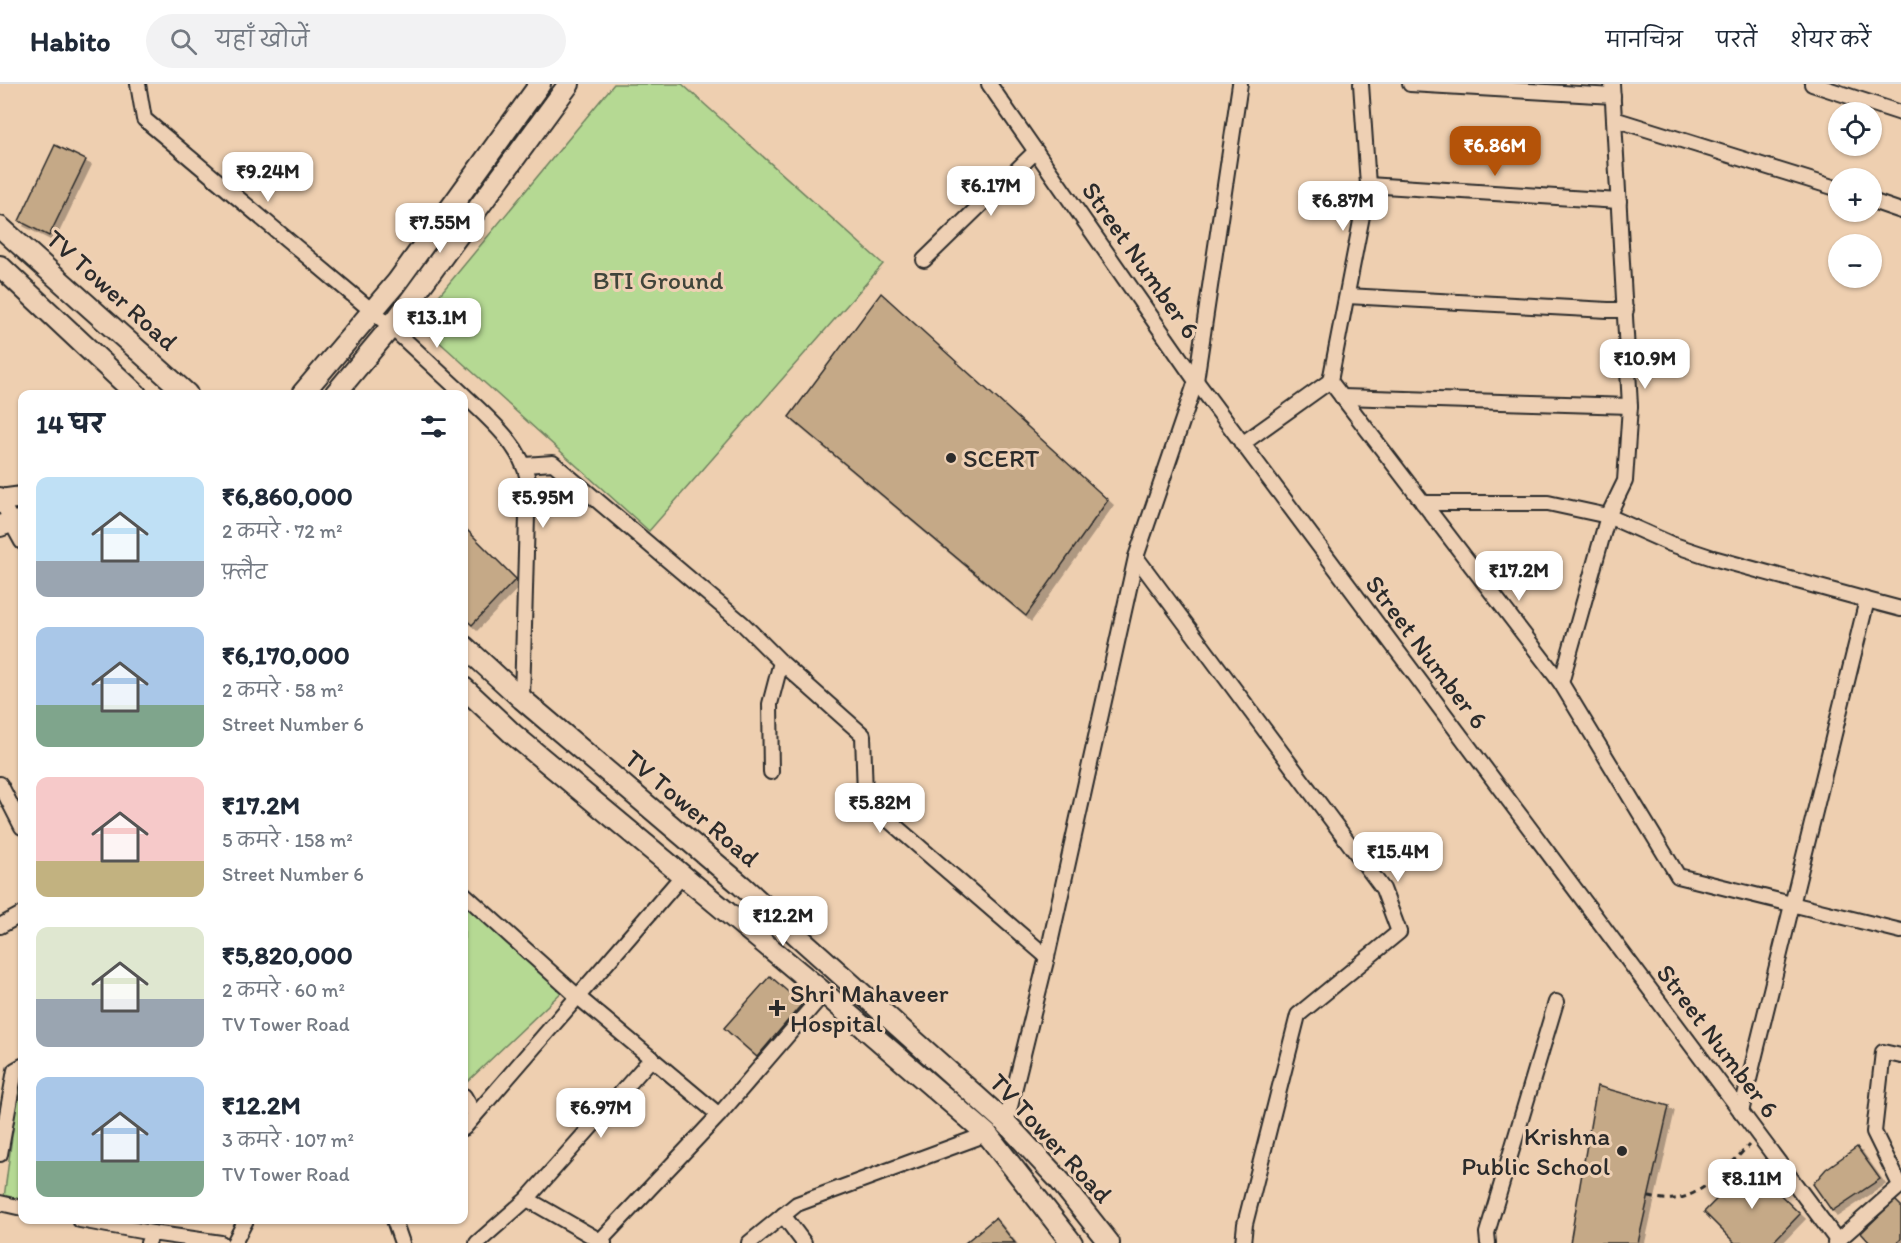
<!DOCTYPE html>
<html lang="hi">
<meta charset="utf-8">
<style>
:root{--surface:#fff;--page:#f2f2f3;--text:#1f2937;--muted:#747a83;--line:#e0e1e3;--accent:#b45309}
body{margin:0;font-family:Itim,"Playpen Sans Deva",sans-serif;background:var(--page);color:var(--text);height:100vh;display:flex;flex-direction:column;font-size:22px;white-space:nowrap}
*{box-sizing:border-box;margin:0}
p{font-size:20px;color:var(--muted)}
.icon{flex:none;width:33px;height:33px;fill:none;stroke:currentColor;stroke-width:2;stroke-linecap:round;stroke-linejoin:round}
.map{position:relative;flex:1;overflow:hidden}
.details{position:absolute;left:18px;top:306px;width:450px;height:834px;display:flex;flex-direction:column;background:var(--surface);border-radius:12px;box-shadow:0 2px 4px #0004}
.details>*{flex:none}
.buttons{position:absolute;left:1828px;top:18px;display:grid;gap:12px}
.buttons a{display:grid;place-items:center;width:54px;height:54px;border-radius:50%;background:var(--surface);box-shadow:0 2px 4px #0004;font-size:30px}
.price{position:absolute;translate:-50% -51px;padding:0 14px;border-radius:12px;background:#fff;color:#222;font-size:20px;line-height:39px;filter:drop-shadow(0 2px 3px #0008)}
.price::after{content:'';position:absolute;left:50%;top:36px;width:18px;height:14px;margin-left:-9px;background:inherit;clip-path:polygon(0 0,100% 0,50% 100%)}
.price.active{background:var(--accent);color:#fff}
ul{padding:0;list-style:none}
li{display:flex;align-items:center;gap:18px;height:150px;padding:0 18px}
li span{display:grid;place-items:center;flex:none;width:168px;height:120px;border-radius:12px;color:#555}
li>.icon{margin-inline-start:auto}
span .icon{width:72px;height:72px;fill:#fffc;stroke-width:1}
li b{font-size:26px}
h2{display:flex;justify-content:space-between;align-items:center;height:72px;padding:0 18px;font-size:26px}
header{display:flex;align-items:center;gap:36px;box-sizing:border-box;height:84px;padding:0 30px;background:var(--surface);border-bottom:2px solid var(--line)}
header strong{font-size:28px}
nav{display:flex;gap:33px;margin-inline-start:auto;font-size:21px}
.search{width:420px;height:54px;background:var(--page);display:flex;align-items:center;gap:15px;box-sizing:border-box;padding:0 21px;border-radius:33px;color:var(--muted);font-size:22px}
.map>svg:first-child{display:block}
.green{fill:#b5d993;stroke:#70825f;stroke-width:1.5}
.building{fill:#c5a987;stroke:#2b2b2b;stroke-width:1.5;filter:url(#shadow)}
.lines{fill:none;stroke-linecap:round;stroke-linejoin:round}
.street-casing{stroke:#2b2b2b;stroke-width:18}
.secondary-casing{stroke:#2b2b2b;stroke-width:24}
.path{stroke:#2b2b2b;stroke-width:3;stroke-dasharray:6 4.5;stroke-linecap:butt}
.street{stroke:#eed0b4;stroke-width:14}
.secondary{stroke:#eed0b4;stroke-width:20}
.poi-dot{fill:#2b2b2b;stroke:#eed0b4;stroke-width:2}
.labels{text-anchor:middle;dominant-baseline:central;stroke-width:6;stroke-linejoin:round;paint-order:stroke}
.street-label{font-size:26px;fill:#2b2b2b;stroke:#eed0b4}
.park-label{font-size:26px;fill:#40453b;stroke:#eed0b4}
.poi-label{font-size:26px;fill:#2b2b2b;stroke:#eed0b4;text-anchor:start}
</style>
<header>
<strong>Habito</strong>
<div class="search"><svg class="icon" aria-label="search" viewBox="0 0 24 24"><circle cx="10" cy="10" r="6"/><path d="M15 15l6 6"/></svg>यहाँ खोजें</div>
<nav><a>मानचित्र</a><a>परतें</a><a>शेयर करें</a></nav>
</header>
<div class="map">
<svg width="1901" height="1159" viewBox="0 0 1901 1159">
<defs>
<filter id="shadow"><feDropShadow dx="5" dy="5" stdDeviation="0" flood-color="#0004"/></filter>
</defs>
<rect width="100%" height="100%" fill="#eecfb0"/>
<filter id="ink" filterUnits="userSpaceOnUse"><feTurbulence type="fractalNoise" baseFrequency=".0167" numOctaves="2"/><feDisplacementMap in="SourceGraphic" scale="12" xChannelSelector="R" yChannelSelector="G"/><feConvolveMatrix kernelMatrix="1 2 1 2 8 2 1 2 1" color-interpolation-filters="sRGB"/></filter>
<g filter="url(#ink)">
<!-- green -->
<g class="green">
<path d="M 614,0 L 682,0 L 883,180 L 649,447 L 417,238 Z"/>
<path d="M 464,799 L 568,902 L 466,999 L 464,995 Z"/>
<path d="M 22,996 L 22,1119 L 4,1114 L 19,999 Z"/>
</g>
<!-- building -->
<g class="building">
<path d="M 55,61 L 86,76 L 49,152 L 19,137 Z"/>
<path d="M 881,209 L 1108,416 L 1026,532 L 789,333 Z"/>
<path d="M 464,443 L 516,495 L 472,541 L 464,534 Z"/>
<path d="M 770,892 L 802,920 L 757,973 L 724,944 Z"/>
<path d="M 1597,1002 L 1669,1022 L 1638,1159 L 1570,1159 Z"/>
<path d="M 1857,1063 L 1880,1095 L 1832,1127 L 1813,1100 L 1826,1085 Z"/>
<path d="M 1750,1081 L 1800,1130 L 1772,1159 L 1735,1159 L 1704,1128 Z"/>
<path d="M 1895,1116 L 1901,1122 L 1901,1155 L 1897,1159 L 1870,1159 L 1861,1149 Z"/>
<path d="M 995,1134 L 1015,1159 L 965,1159 Z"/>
</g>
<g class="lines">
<!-- street casing -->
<g class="street-casing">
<g id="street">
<path d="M 138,0 L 144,35 L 391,243 L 463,310"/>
<path d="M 989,0 L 1196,297 L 1839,1159"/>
<path d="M 1410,0 L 1613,12"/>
<path d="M 1812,0 L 1901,29"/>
<path d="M 1614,35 L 1839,105"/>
<path d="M 1368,101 L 1619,117"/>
<path d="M 1872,117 L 1901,127"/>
<path d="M 924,176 L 1036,67"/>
<path d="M 1347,212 L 1608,226 L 1626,226"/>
<path d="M 1330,297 L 1368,101 L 1361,0"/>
<path d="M 464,311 C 489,335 520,360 528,395 L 522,615"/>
<path d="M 1342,313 L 1630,322"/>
<path d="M 1242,360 L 1330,297 L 1561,599 L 1678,792 L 1901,847"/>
<path d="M 525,381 L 553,379 L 742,539 L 781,578 L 863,651 L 865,711 L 871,721 L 1047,873"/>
<path d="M 0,411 L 11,438 L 22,458"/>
<path d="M 1423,419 L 1548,419 L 1608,432 L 1671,460 L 1713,474 L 1867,516"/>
<path d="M 1136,473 L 1383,805 L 1399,848 L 1298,931 L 1245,1140 L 1243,1159"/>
<path d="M 1561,599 L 1608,432 L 1625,397 L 1630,322 L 1612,0"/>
<path d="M 771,688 L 770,620 L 781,578"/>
<path d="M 0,700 L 22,743"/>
<path d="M 464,810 L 577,912 L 719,1031 L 824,909"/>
<path d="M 0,842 L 22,830"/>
<path d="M 464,1012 L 475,1031"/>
<path d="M 1741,1028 L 1867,516 L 1901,525"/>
<path d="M 1006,1039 L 1047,873 L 1136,473 L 1196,297 L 1240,0"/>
<path d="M 464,1044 L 683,791"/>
<path d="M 0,1070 L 15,986 L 22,982"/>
<path d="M 1900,1101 L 1874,1048 L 1883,968 L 1901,972"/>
<path d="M 527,1115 L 604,1159"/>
<path d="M 0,1119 L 22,1124"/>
<path d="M 783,1131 L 804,1159"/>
<path d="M 80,1136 L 152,1149"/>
<path d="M 394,1136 L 402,1159"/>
<path d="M 600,1157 L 719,1031"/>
<path d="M 148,1159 L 152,1149 L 221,1159"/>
<path d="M 234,1159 L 246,1136"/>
<path d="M 477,1159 L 527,1115 L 652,974"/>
<path d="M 749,1159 L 797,1120 L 987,1050"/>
<path d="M 1488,1159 L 1487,1149 L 1556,918"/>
<path d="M 1835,1159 L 1901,1101"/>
</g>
</g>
<!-- secondary casing -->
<g class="secondary-casing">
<g id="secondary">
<path d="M 0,143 L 187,310"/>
<path d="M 0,182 L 136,310"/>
<path d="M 302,310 L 397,198 L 540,0"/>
<path d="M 335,310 L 391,243 L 569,0"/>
<path d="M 0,416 L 22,413"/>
<path d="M 0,442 L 11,438 L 22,437"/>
<path d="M 464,562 L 522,615 L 741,801 L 1006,1039 L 1060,1097 L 1109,1159"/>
<path d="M 464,604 L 514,651 L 824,909 L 987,1050 L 1072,1159"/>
</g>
</g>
<!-- path -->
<path class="path" d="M 1649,1113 C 1656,1114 1665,1116 1673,1115 C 1701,1114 1731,1080 1749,1061"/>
<!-- street -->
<use href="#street" class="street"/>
<!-- secondary -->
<use href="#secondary" class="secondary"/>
</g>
</g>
<!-- markers -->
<g class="poi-dot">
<circle cx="951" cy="374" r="6"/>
<path d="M774 915h6v6h6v6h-6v6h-6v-6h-6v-6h6z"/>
<circle cx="1622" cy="1067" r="6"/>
</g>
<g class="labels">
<!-- street labels -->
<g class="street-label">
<text transform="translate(1141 176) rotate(55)">Street Number 6</text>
<text transform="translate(112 206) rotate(42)">TV Tower Road</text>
<text transform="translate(1427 568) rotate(53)">Street Number 6</text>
<text transform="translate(692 724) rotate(40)">TV Tower Road</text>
<text transform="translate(1718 957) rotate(53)">Street Number 6</text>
<text transform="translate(1051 1054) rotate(47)">TV Tower Road</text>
</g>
<!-- park labels -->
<g class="park-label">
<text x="658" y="196">BTI Ground</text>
</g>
<!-- poi labels -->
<g class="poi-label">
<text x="963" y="374">SCERT</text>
<text x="790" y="909">Shri Mahaveer<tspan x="790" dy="30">Hospital</tspan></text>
<text x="1610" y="1052" text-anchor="end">Krishna<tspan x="1610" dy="30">Public School</tspan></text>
</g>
</g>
</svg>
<div class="buttons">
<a><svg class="icon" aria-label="locate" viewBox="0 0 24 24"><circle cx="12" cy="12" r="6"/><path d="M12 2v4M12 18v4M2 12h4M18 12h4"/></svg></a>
<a>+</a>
<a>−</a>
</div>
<b class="price active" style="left:1495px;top:93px">₹6.86M</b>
<b class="price" style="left:268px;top:119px">₹9.24M</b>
<b class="price" style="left:991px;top:133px">₹6.17M</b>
<b class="price" style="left:1343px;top:148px">₹6.87M</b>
<b class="price" style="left:440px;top:170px">₹7.55M</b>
<b class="price" style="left:437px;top:265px">₹13.1M</b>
<b class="price" style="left:1645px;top:306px">₹10.9M</b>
<b class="price" style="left:543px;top:445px">₹5.95M</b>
<b class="price" style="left:1519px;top:518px">₹17.2M</b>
<b class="price" style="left:880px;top:750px">₹5.82M</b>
<b class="price" style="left:1398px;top:799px">₹15.4M</b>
<b class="price" style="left:783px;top:863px">₹12.2M</b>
<b class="price" style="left:601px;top:1055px">₹6.97M</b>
<b class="price" style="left:1752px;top:1126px">₹8.11M</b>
<section class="details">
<h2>14 घर<svg class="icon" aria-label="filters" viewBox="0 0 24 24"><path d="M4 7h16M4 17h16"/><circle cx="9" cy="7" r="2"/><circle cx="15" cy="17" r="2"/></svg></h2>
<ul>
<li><span style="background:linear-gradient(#bfe0f5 70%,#9aa5b1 0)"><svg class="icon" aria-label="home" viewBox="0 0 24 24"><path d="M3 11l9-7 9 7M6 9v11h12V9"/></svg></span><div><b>₹6,860,000</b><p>2 कमरे · 72 m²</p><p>फ़्लैट</p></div></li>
<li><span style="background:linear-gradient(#a9c7e8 65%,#7fa58c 0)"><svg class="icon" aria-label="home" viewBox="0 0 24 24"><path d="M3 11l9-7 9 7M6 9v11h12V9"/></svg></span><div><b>₹6,170,000</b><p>2 कमरे · 58 m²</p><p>Street Number 6</p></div></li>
<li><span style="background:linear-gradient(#f6c9c9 70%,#c2b280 0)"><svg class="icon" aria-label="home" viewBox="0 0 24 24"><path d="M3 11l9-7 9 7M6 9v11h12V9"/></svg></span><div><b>₹17.2M</b><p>5 कमरे · 158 m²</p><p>Street Number 6</p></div></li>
<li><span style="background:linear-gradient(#dfe7d0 60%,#9aa5b1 0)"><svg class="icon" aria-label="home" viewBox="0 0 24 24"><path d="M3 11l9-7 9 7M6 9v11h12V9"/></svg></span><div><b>₹5,820,000</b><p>2 कमरे · 60 m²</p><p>TV Tower Road</p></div></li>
<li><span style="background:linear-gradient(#a9c7e8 70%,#7fa58c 0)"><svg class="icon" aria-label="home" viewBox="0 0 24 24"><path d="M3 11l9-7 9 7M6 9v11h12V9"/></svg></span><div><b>₹12.2M</b><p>3 कमरे · 107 m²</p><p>TV Tower Road</p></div></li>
</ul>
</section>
</div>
